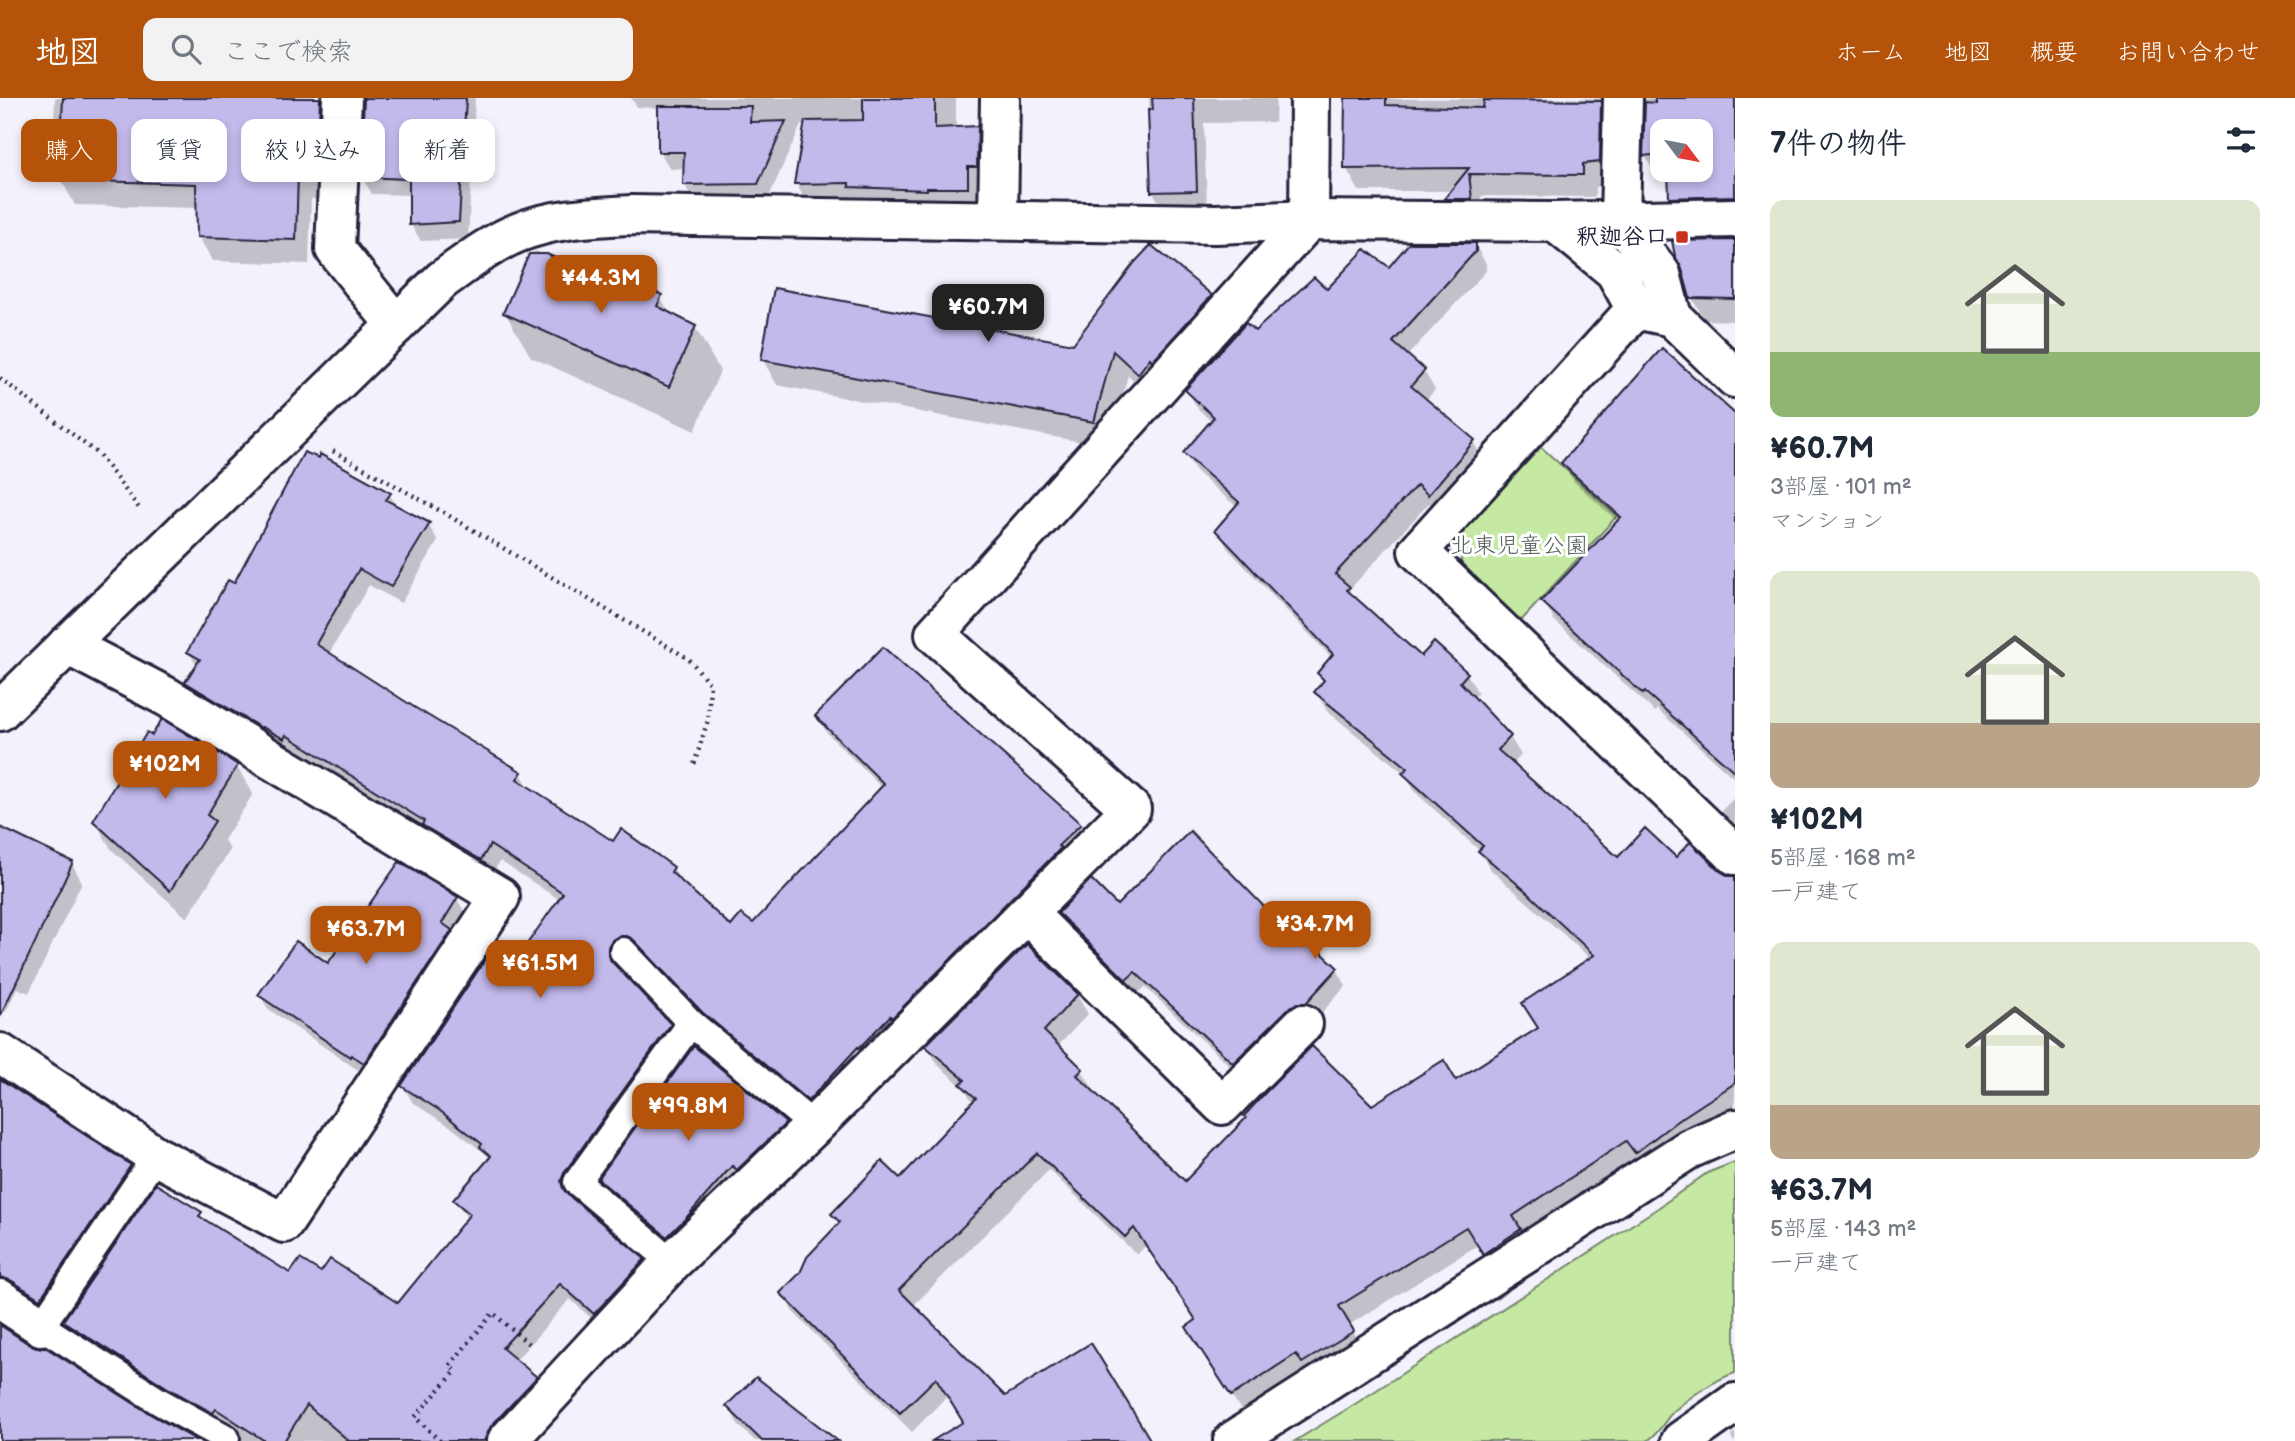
<!DOCTYPE html>
<html lang="ja">
<meta charset="utf-8">
<style>
:root{--surface:#fff;--page:#f2f2f3;--text:#1f2937;--muted:#747a83;--accent:#b45309}
body{margin:0;font-family:"Balsamiq Sans","Klee One",sans-serif;background:var(--page);color:var(--text);height:100vh;display:flex;flex-direction:column;font-size:26px;white-space:nowrap}
*{box-sizing:border-box;margin:0}
p{font-size:23px;color:var(--muted)}
.icon{flex:none;width:38px;height:38px;fill:none;stroke:currentColor;stroke-width:2;stroke-linecap:round;stroke-linejoin:round}
.map{position:relative;flex:1;overflow:hidden}
.panel{display:flex;flex-direction:column;background:var(--surface);width:560px}
.panel>*{flex:none}
.guide{position:absolute;left:21px;top:21px;width:665px;height:63px;display:flex;gap:14px}
.needle{width:46px;rotate:122deg}
.tools{position:absolute;left:1650px;top:21px;display:grid;gap:14px}
.tools a{display:grid;place-items:center;width:63px;height:63px;border-radius:14px;background:var(--surface);box-shadow:0 4px 10px #0003;font-size:35px}
.price{position:absolute;translate:-50% -60px;padding:0 16px;border-radius:14px;background:var(--accent);color:#fff;font-size:23px;line-height:46px;filter:drop-shadow(0 2px 4px #0008)}
.price::after{content:'';position:absolute;left:50%;top:42px;width:21px;height:16px;margin-left:-10px;background:inherit;clip-path:polygon(0 0,100% 0,50% 100%)}
.price.selected{background:#222;color:#fff}
ul{padding:0;list-style:none}
li{display:grid;align-content:center;gap:14px;height:371px;padding:0 35px}
li span{display:grid;place-items:center;height:217px;border-radius:14px;color:#555}
li>.icon{margin-inline-start:auto}
span .icon{width:126px;height:126px;fill:#fffc;stroke-width:1}
li b{font-size:30px}
h2{display:flex;justify-content:space-between;align-items:center;height:84px;padding:0 35px;font-size:30px}
.chip{padding:0 24px;border-radius:14px;background:var(--surface);box-shadow:0 4px 10px #0003;font-size:24px;line-height:63px}
.chip.selected{background:var(--accent);color:#fff}
header{display:flex;align-items:center;gap:42px;box-sizing:border-box;height:98px;padding:0 35px;background:var(--accent);color:#fff}
header strong{font-size:33px}
nav{display:flex;gap:38px;margin-inline-start:auto;font-size:24px}
.search{width:490px;height:63px;background:var(--page);display:flex;align-items:center;gap:18px;box-sizing:border-box;padding:0 24px;border-radius:14px;color:var(--muted);font-size:26px}
main{display:flex;flex:1;min-height:0}
.map>svg:first-child{display:block}
.green{fill:#c5e9a2;stroke:#74866e;stroke-width:2}
.shadow{fill:#0003;fill-rule:evenodd}
.building{fill:#c3b9eb;stroke:#22223b;stroke-width:2}
.lines{fill:none;stroke-linecap:round;stroke-linejoin:round}
.service-casing{stroke:#22223b;stroke-width:32}
.pedestrian-casing{stroke:#22223b;stroke-width:44}
.minor-casing{stroke:#22223b;stroke-width:44}
.path{stroke:#22223b;stroke-width:4.5;stroke-dasharray:2 5;stroke-linecap:butt}
.service{stroke:#fff;stroke-width:26}
.pedestrian{stroke:#fff;stroke-width:38}
.minor{stroke:#fff;stroke-width:38}
.poi-dot{fill:#c8321e;stroke:#fff;stroke-width:2.5}
.labels{text-anchor:middle;dominant-baseline:central;stroke-width:6;stroke-linejoin:round;paint-order:stroke}
.poi-label{font-size:23px;font-weight:bold;fill:#22223b;stroke:#fff;text-anchor:end}
.park-label{font-size:23px;fill:#535e5a;stroke:#fff}
</style>
<header>
<strong>地図</strong>
<div class="search"><svg class="icon" aria-label="search" viewBox="0 0 24 24"><circle cx="10" cy="10" r="6"/><path d="M15 15l6 6"/></svg>ここで検索</div>
<nav><a>ホーム</a><a>地図</a><a>概要</a><a>お問い合わせ</a></nav>
</header>
<main>
<div class="map">
<svg width="1735" height="1343" viewBox="0 0 1735 1343">
<rect width="100%" height="100%" fill="#f3f1fb"/>
<filter id="ink" filterUnits="userSpaceOnUse"><feTurbulence type="fractalNoise" baseFrequency=".0143" numOctaves="2"/><feDisplacementMap in="SourceGraphic" scale="14" xChannelSelector="R" yChannelSelector="G"/><feConvolveMatrix kernelMatrix="1 2 1 2 8 2 1 2 1" color-interpolation-filters="sRGB"/></filter>
<g filter="url(#ink)">
<!-- green -->
<g class="green">
<path d="M 1541,349 L 1617,418 L 1520,524 L 1461,469 L 1462,434 Z"/>
<path d="M 1732,1065 L 1735,1065 L 1735,1275 C 1716,1281 1688,1300 1673,1314 C 1664,1323 1659,1336 1647,1343 L 1295,1343 L 1352,1308 L 1658,1110 L 1707,1075 Z"/>
</g>
<!-- shadow -->
<g class="shadow">
<path d="M 55,0 L 325,0 L 330,102 L 311,101 L 309,166 L 213,163 L 198,138 L 198,110 L 75,107 L 61,82 L 63,42 L 54,27 Z"/>
<path d="M 365,0 L 475,0 L 468,141 L 421,143 L 411,127 L 411,97 L 372,96 L 362,79 Z"/>
<path d="M 631,0 L 956,0 L 956,31 L 977,30 L 986,47 L 986,85 L 977,86 L 977,106 L 805,102 L 796,85 L 806,28 L 801,27 L 767,103 L 694,104 L 685,87 L 685,70 L 670,71 L 660,54 L 659,10 L 637,9 Z"/>
<path d="M 1149,0 L 1276,0 L 1275,24 L 1204,25 L 1207,111 L 1164,113 L 1153,94 Z"/>
<path d="M 1735,0 L 1735,121 L 1684,122 L 1671,99 L 1670,79 L 1658,81 L 1645,58 L 1646,3 L 1638,1 L 1612,87 L 1596,89 L 1595,99 L 1481,98 L 1484,124 L 1459,124 L 1446,101 L 1453,93 L 1359,93 L 1346,70 L 1346,1 ZM 1662,33 L 1701,33 L 1701,72 L 1662,72 Z"/>
<path d="M 1735,144 L 1735,223 L 1705,222 L 1691,199 Z"/>
<path d="M 1475,147 L 1486,166 L 1486,173 L 1407,258 L 1424,273 L 1435,292 L 1426,302 L 1473,344 L 1484,362 L 1439,415 L 1429,405 L 1349,492 L 1355,501 L 1421,560 L 1467,576 L 1478,595 L 1473,600 L 1510,639 L 1521,657 L 1512,667 L 1618,761 L 1676,761 L 1719,774 L 1729,780 L 1735,780 L 1735,1012 L 1687,1042 L 1495,1173 L 1478,1147 L 1349,1227 L 1363,1252 L 1243,1315 L 1199,1248 L 1197,1224 L 1146,1147 L 1137,1157 L 1049,1072 L 913,1208 L 1005,1300 L 1149,1343 L 976,1343 L 948,1297 L 912,1334 L 793,1214 L 782,1195 L 802,1176 L 839,1127 L 834,1117 L 901,1082 L 973,1005 L 965,991 L 938,967 L 927,948 L 1027,848 L 1077,897 L 1088,916 L 1058,948 L 1082,972 L 1093,991 L 1091,993 L 1185,1086 L 1372,1009 L 1456,984 L 1539,930 L 1591,861 L 1491,772 L 1479,752 L 1415,694 L 1405,676 L 1327,613 L 1316,594 L 1324,584 L 1319,575 L 1332,560 L 1228,451 L 1217,432 L 1237,409 L 1196,374 L 1185,356 L 1212,324 L 1198,311 L 1187,292 L 1255,235 L 1327,193 L 1389,172 Z"/>
<path d="M 536,153 L 573,170 L 660,199 L 671,217 L 695,229 L 720,273 L 695,333 L 531,259 L 505,215 L 532,155 Z"/>
<path d="M 1210,198 L 1225,224 L 1153,300 L 1128,277 L 1108,349 L 777,287 L 763,262 L 1074,248 Z"/>
<path d="M 1735,355 L 1735,681 L 1657,611 L 1655,614 L 1554,522 L 1544,504 L 1618,424 L 1574,384 L 1564,366 Z"/>
<path d="M 389,396 L 397,409 L 428,426 L 438,443 L 401,505 L 369,487 L 329,556 L 521,675 L 530,692 L 613,746 L 673,770 L 683,787 L 731,831 L 753,828 L 882,690 L 827,635 L 817,618 L 1079,727 L 1089,743 L 819,1018 L 617,865 L 616,872 L 669,927 L 679,944 L 573,1092 L 570,1101 L 643,1163 L 653,1179 L 604,1232 L 570,1201 L 515,1263 L 535,1280 L 545,1297 L 502,1343 L 243,1343 L 179,1307 L 75,1240 L 65,1223 L 200,1116 L 205,1124 L 291,1177 L 322,1177 L 398,1207 L 468,1122 L 455,1102 L 490,1062 L 487,1057 L 451,1029 L 413,1005 L 403,988 L 511,873 L 560,802 L 500,763 L 491,778 L 430,736 L 296,653 L 294,657 L 197,601 L 187,584 L 197,568 L 189,554 L 234,487 Z"/>
<path d="M 237,669 L 253,696 L 224,742 L 230,752 L 187,820 L 111,751 L 95,723 Z"/>
<path d="M 1735,699 L 1735,733 L 1722,712 Z"/>
<path d="M 0,731 L 72,766 L 82,784 L 29,895 L 17,890 L 6,914 L 0,911 Z"/>
<path d="M 456,800 L 465,814 L 452,835 L 459,847 L 372,978 L 359,970 L 358,972 L 268,911 L 260,897 L 328,868 Z"/>
<path d="M 1117,810 L 1285,832 L 1290,828 L 1337,871 L 1346,888 L 1316,921 L 1243,980 L 1145,889 L 1136,897 L 1070,831 L 1060,815 Z"/>
<path d="M 0,983 L 129,1069 L 140,1087 L 51,1218 L 0,1183 L 0,1176 L 46,1208 L 48,1205 L 0,1172 Z"/>
<path d="M 784,1026 L 794,1043 L 677,1155 L 610,1099 L 600,1081 Z"/>
<path d="M 0,1241 L 151,1319 L 195,1343 L 0,1343 Z"/>
<path d="M 728,1308 L 835,1343 L 755,1343 L 739,1328 Z"/>
<path d="M 1735,1334 L 1735,1343 L 1733,1343 L 1731,1337 Z"/>
</g>
<!-- building -->
<g class="building">
<path d="M 63,0 L 320,0 L 317,77 L 298,76 L 296,142 L 197,139 L 196,86 L 59,82 Z"/>
<path d="M 364,0 L 466,0 L 459,124 L 409,127 L 409,81 L 360,79 Z"/>
<path d="M 863,0 L 935,0 L 935,30 L 978,28 L 977,69 L 968,69 L 968,90 L 927,90 L 927,92 L 849,89 L 849,85 L 794,86 L 805,23 L 863,22 Z"/>
<path d="M 1152,0 L 1194,0 L 1197,93 L 1151,94 L 1148,12 L 1153,12 Z"/>
<path d="M 1345,0 L 1386,0 L 1386,7 L 1483,10 L 1484,2 L 1601,3 L 1600,64 L 1583,66 L 1583,77 L 1469,76 L 1472,101 L 1444,101 L 1469,70 L 1344,71 Z"/>
<path d="M 1655,0 L 1735,0 L 1735,98 L 1669,100 L 1668,72 L 1701,72 L 1701,33 L 1662,33 L 1662,56 L 1643,58 L 1645,4 L 1655,5 Z"/>
<path d="M 658,8 L 751,8 L 750,24 L 786,23 L 758,86 L 683,87 L 684,54 L 658,54 Z"/>
<path d="M 1735,142 L 1735,201 L 1690,200 L 1682,171 L 1675,158 L 1672,143 Z"/>
<path d="M 1409,145 L 1476,145 L 1476,153 L 1393,244 L 1425,272 L 1411,288 L 1475,342 L 1428,397 L 1417,387 L 1335,476 L 1350,489 L 1347,492 L 1421,558 L 1434,544 L 1468,575 L 1460,584 L 1511,638 L 1498,652 L 1618,759 L 1645,730 L 1676,759 L 1690,744 L 1720,773 L 1729,778 L 1735,778 L 1735,985 L 1677,1023 L 1635,1055 L 1626,1043 L 1513,1118 L 1521,1131 L 1483,1156 L 1466,1129 L 1339,1208 L 1354,1233 L 1302,1265 L 1296,1256 L 1231,1298 L 1186,1229 L 1196,1222 L 1134,1130 L 1125,1139 L 1037,1055 L 899,1192 L 1005,1298 L 1091,1245 L 1151,1343 L 932,1343 L 963,1324 L 936,1280 L 900,1315 L 780,1195 L 800,1175 L 807,1159 L 840,1124 L 831,1116 L 882,1063 L 900,1080 L 976,1000 L 960,986 L 965,982 L 925,948 L 1027,846 L 1078,896 L 1044,933 L 1083,971 L 1077,977 L 1185,1083 L 1246,1020 L 1244,1018 L 1266,994 L 1312,948 L 1372,1007 L 1444,962 L 1456,982 L 1538,930 L 1522,905 L 1594,857 L 1527,794 L 1478,753 L 1483,748 L 1402,675 L 1408,670 L 1314,594 L 1324,582 L 1317,575 L 1333,556 L 1215,432 L 1239,404 L 1183,355 L 1214,319 L 1185,292 L 1246,225 L 1255,233 L 1314,179 L 1327,191 L 1365,151 L 1389,169 Z"/>
<path d="M 1151,147 L 1212,197 L 1152,263 L 1150,260 L 1138,276 L 1113,253 L 1094,324 L 761,262 L 774,190 L 1073,246 L 1135,164 Z"/>
<path d="M 529,156 L 547,156 L 573,168 L 578,158 L 662,197 L 657,208 L 696,228 L 669,289 L 503,215 Z"/>
<path d="M 1662,250 L 1735,316 L 1735,674 L 1645,594 L 1643,596 L 1541,503 L 1621,419 L 1561,365 Z"/>
<path d="M 304,354 L 319,360 L 320,356 L 391,395 L 386,402 L 430,425 L 391,489 L 359,471 L 316,546 L 414,609 L 522,674 L 517,681 L 613,743 L 621,731 L 674,769 L 671,774 L 731,828 L 741,816 L 753,825 L 884,686 L 815,618 L 883,549 L 1081,726 L 1058,748 L 1061,750 L 892,920 L 890,918 L 859,950 L 858,949 L 808,1003 L 702,914 L 634,842 L 627,838 L 620,838 L 612,842 L 608,849 L 608,856 L 611,863 L 671,926 L 564,1075 L 561,1083 L 563,1090 L 567,1096 L 645,1161 L 594,1216 L 560,1186 L 502,1250 L 537,1279 L 491,1328 L 484,1343 L 349,1343 L 307,1307 L 284,1343 L 265,1343 L 216,1311 L 213,1315 L 168,1290 L 63,1223 L 156,1086 L 202,1114 L 199,1118 L 290,1175 L 300,1161 L 321,1174 L 330,1161 L 398,1205 L 470,1116 L 453,1102 L 491,1058 L 480,1049 L 482,1046 L 439,1012 L 401,988 L 489,856 L 510,870 L 563,795 L 490,747 L 481,762 L 422,727 L 424,723 L 286,637 L 284,641 L 262,629 L 261,630 L 185,584 L 200,561 L 187,554 L 228,482 L 234,485 Z"/>
<path d="M 162,621 L 238,667 L 207,717 L 215,723 L 170,793 L 93,723 L 147,634 L 152,637 Z"/>
<path d="M 0,729 L 73,764 L 0,919 Z"/>
<path d="M 1190,733 L 1285,830 L 1290,825 L 1338,870 L 1306,905 L 1297,905 L 1288,911 L 1233,965 L 1135,874 L 1126,882 L 1058,815 L 1091,781 L 1117,807 Z"/>
<path d="M 399,764 L 458,799 L 442,825 L 452,832 L 364,965 L 351,957 L 350,959 L 258,897 L 296,843 L 328,865 Z"/>
<path d="M 694,948 L 786,1025 L 737,1072 L 732,1068 L 686,1120 L 667,1139 L 598,1081 Z"/>
<path d="M 0,981 L 131,1067 L 40,1201 L 12,1183 L 0,1179 Z"/>
<path d="M 0,1227 L 29,1246 L 39,1250 L 45,1249 L 152,1317 L 196,1342 L 0,1343 Z"/>
<path d="M 756,1279 L 838,1343 L 762,1343 L 726,1308 Z"/>
</g>
<g class="lines">
<!-- service casing -->
<g class="service-casing">
<g id="service">
<path d="M 623,853 L 691,925"/>
<path d="M 156,1058 L 41,1228 L 160,1304 L 226,1340"/>
<path d="M 672,1164 L 577,1084 L 691,925 L 814,1028"/>
</g>
</g>
<!-- pedestrian casing -->
<g class="pedestrian-casing">
<path id="pedestrian" d="M 0,1201 L 41,1228"/>
</g>
<!-- minor casing -->
<g class="minor-casing">
<g id="minor">
<path d="M 342,0 L 335,151 L 396,227"/>
<path d="M 1623,0 L 1620,121 L 1661,176 L 1672,219"/>
<path d="M 998,121 L 1000,0"/>
<path d="M 1555,124 L 1615,173 L 1636,211 L 1672,219 L 1735,280"/>
<path d="M 1636,211 L 1418,453 L 1735,757"/>
<path d="M 0,613 L 442,182 C 466,165 490,146 517,135 C 553,120 592,119 631,117 L 1216,126 L 1309,122 L 1555,124 L 1735,120"/>
<path d="M 1027,815 L 1222,1007 L 1303,926"/>
<path d="M 0,955 L 156,1058 L 284,1125 L 500,799 L 167,599 L 67,547"/>
<path d="M 507,1343 L 672,1164 L 814,1028 L 1131,711 L 935,536 L 1309,122 L 1310,0"/>
<path d="M 1233,1343 L 1689,1051 L 1735,1031"/>
<path d="M 1681,1343 L 1735,1305"/>
</g>
</g>
<!-- path -->
<g class="path">
<path d="M 0,280 L 99,357 L 139,410"/>
<path d="M 333,353 L 446,416 L 689,561 L 710,586 L 708,622 L 693,670"/>
<path d="M 440,1343 L 415,1319 L 456,1273 L 450,1267 L 493,1215 L 531,1248"/>
</g>
<!-- service -->
<use href="#service" class="service"/>
<!-- pedestrian -->
<use href="#pedestrian" class="pedestrian"/>
<!-- minor -->
<use href="#minor" class="minor"/>
</g>
</g>
<!-- markers -->
<rect class="poi-dot" x="1675" y="132" width="14" height="14" rx="3.5"/>
<g class="labels">
<!-- poi labels -->
<g class="poi-label">
<text x="1668" y="139">釈迦谷口</text>
</g>
<!-- park labels -->
<g class="park-label">
<text x="1519" y="448">北東児童公園</text>
</g>
</g>
</svg>
<div class="tools">
<a><svg class="needle" viewBox="-14 -14 28 28"><path d="M0-13l5 13h-10z" fill="#e53935"/><path d="M0 13l5-13h-10z" fill="#747a83"/></svg></a>
</div>
<b class="price" style="left:601px;top:217px">¥44.3M</b>
<b class="price selected" style="left:988px;top:246px">¥60.7M</b>
<b class="price" style="left:165px;top:703px">¥102M</b>
<b class="price" style="left:1315px;top:863px">¥34.7M</b>
<b class="price" style="left:366px;top:868px">¥63.7M</b>
<b class="price" style="left:540px;top:902px">¥61.5M</b>
<b class="price" style="left:688px;top:1045px">¥99.8M</b>
<div class="guide">
<a class="chip selected">購入</a>
<a class="chip">賃貸</a>
<a class="chip">絞り込み</a>
<a class="chip">新着</a>
</div>
</div>
<section class="panel">
<h2>7件の物件<svg class="icon" aria-label="filters" viewBox="0 0 24 24"><path d="M4 7h16M4 17h16"/><circle cx="9" cy="7" r="2"/><circle cx="15" cy="17" r="2"/></svg></h2>
<ul>
<li><span style="background:linear-gradient(#dfe7d0 70%,#8fb573 0)"><svg class="icon" aria-label="home" viewBox="0 0 24 24"><path d="M3 11l9-7 9 7M6 9v11h12V9"/></svg></span><div><b>¥60.7M</b><p>3部屋 · 101 m²</p><p>マンション</p></div></li>
<li><span style="background:linear-gradient(#dfe7d0 70%,#b9a48a 0)"><svg class="icon" aria-label="home" viewBox="0 0 24 24"><path d="M3 11l9-7 9 7M6 9v11h12V9"/></svg></span><div><b>¥102M</b><p>5部屋 · 168 m²</p><p>一戸建て</p></div></li>
<li><span style="background:linear-gradient(#dfe7d0 75%,#b9a48a 0)"><svg class="icon" aria-label="home" viewBox="0 0 24 24"><path d="M3 11l9-7 9 7M6 9v11h12V9"/></svg></span><div><b>¥63.7M</b><p>5部屋 · 143 m²</p><p>一戸建て</p></div></li>
</ul>
</section>
</main>
